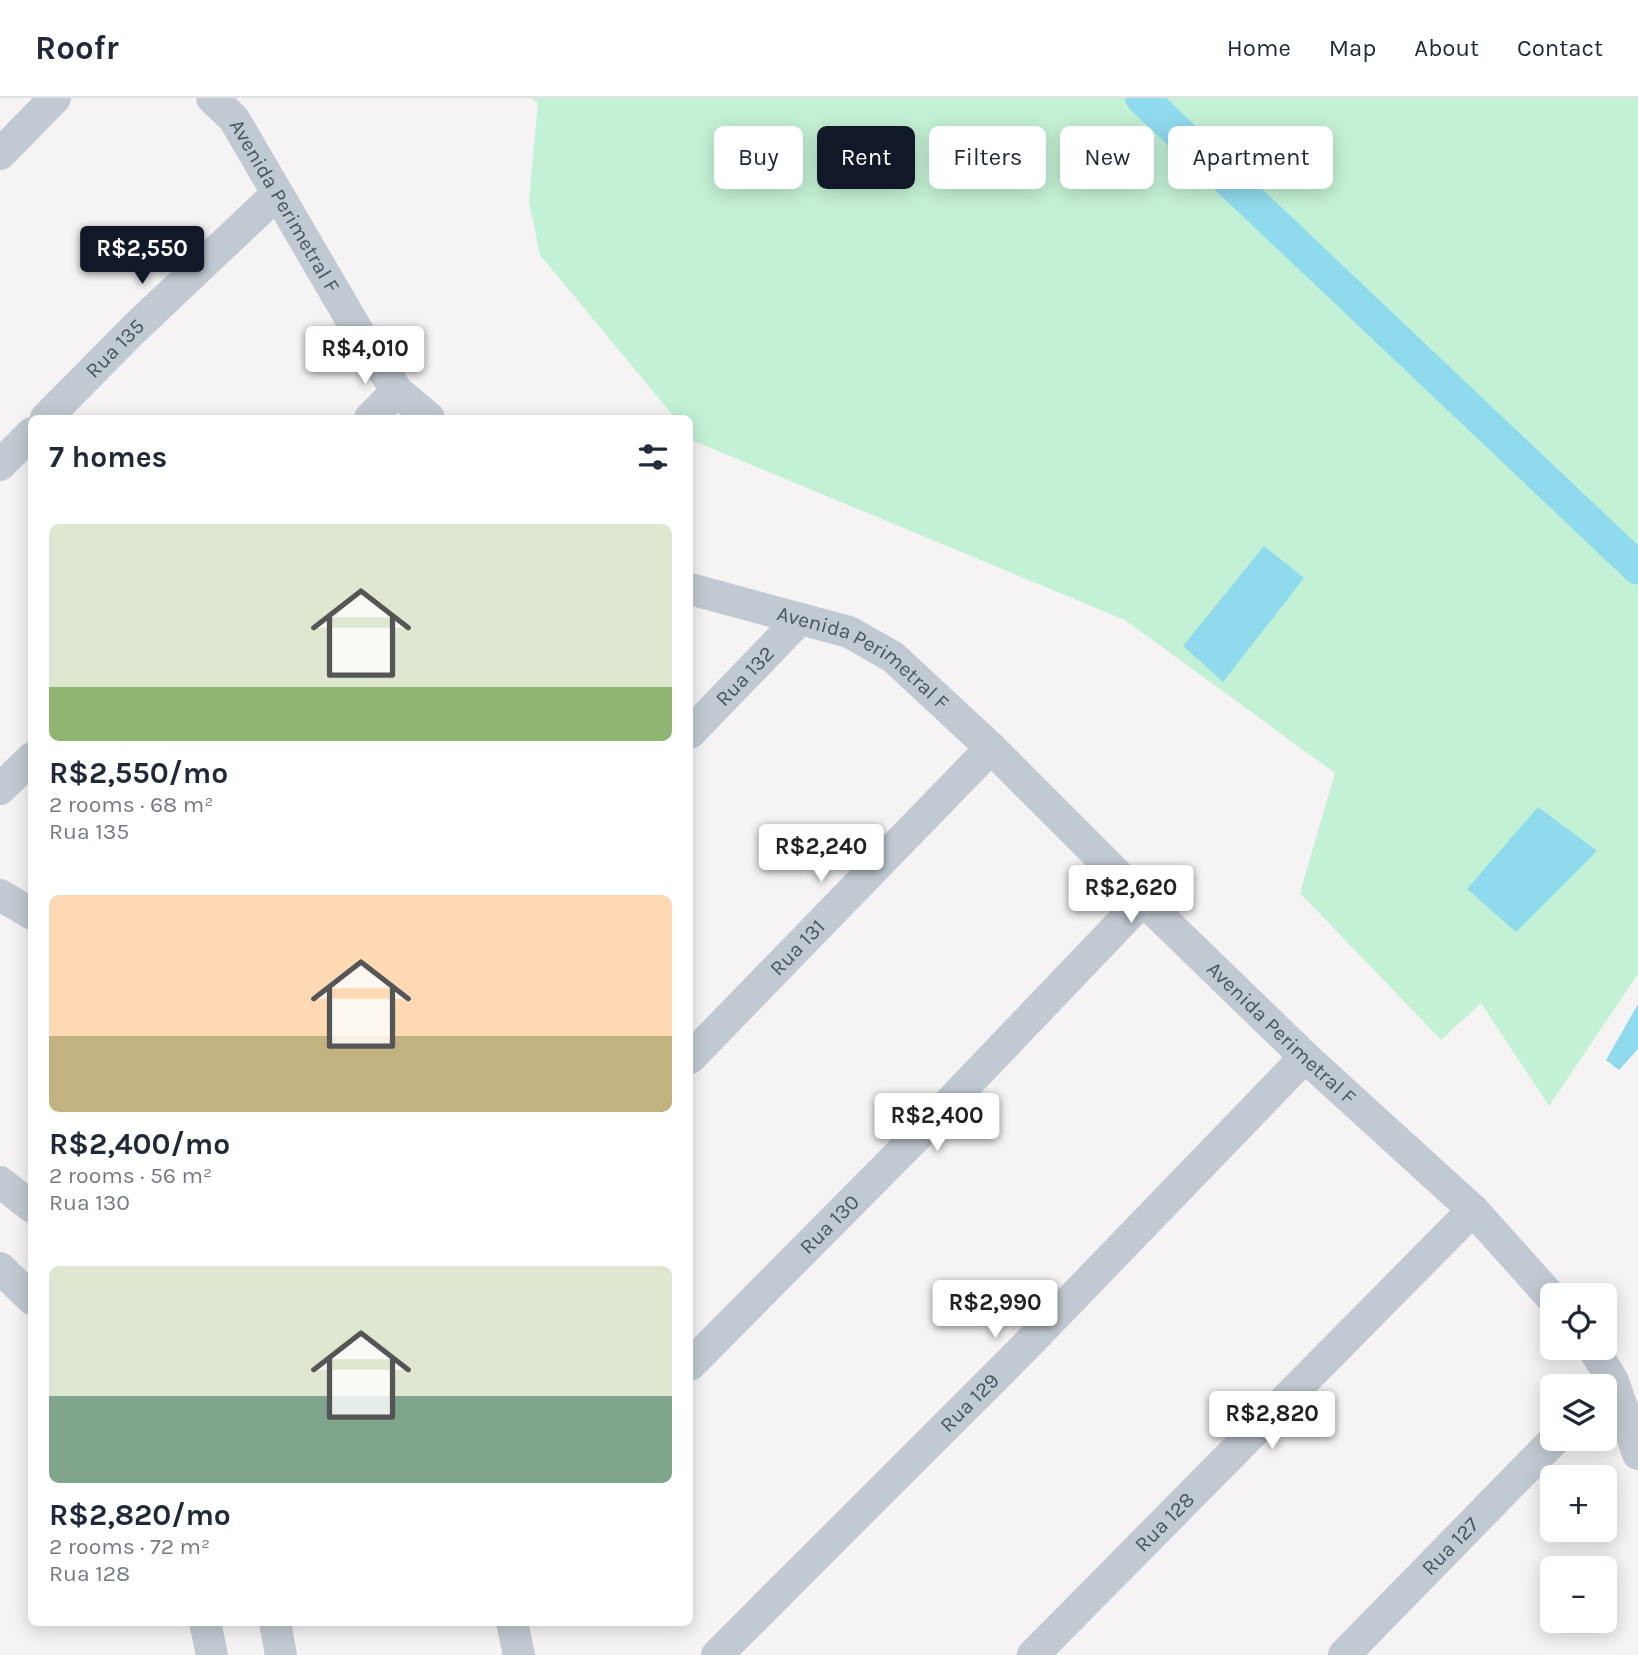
<!DOCTYPE html>
<meta charset="utf-8">
<style>
:root{--surface:#fff;--page:#f2f2f3;--text:#1f2937;--muted:#747a83;--line:#e0e1e3;--accent:#111827}
body{margin:0;font-family:Karla,sans-serif;background:var(--page);color:var(--text);height:100vh;display:flex;flex-direction:column;font-size:26px;white-space:nowrap}
*{box-sizing:border-box;margin:0}
p{font-size:23px;color:var(--muted)}
.icon{flex:none;width:38px;height:38px;fill:none;stroke:currentColor;stroke-width:2;stroke-linecap:round;stroke-linejoin:round}
.map{position:relative;flex:1;overflow:hidden}
.panel{position:absolute;left:28px;top:317px;width:665px;height:1211px;display:flex;flex-direction:column;background:var(--surface);border-radius:10px;box-shadow:0 4px 18px #0003}
.panel>*{flex:none}
.top-card{position:absolute;left:714px;top:28px;width:665px;height:63px;display:flex;gap:14px}
.controls{position:absolute;left:1540px;top:1185px;display:grid;gap:14px}
.controls a{display:grid;place-items:center;width:77px;height:77px;border-radius:10px;background:var(--surface);box-shadow:0 4px 18px #0003;font-size:35px}
.price{position:absolute;translate:-50% -60px;padding:0 16px;border-radius:7px;background:#fff;color:#222;font-size:23px;line-height:46px;filter:drop-shadow(0 2px 4px #0008)}
.price::after{content:'';position:absolute;left:50%;top:42px;width:21px;height:16px;margin-left:-10px;background:inherit;clip-path:polygon(0 0,100% 0,50% 100%)}
.price.current{background:var(--accent);color:#fff}
ul{padding:0;list-style:none}
li{display:grid;align-content:center;gap:14px;height:371px;padding:0 21px}
li span{display:grid;place-items:center;height:217px;border-radius:10px;color:#555}
li>.icon{margin-inline-start:auto}
span .icon{width:126px;height:126px;fill:#fffc;stroke-width:1}
li b{font-size:30px}
h2{display:flex;justify-content:space-between;align-items:center;height:84px;padding:0 21px;font-size:30px}
.chip{padding:0 24px;border-radius:10px;background:var(--surface);box-shadow:0 4px 18px #0003;font-size:24px;line-height:63px}
.chip.current{background:var(--accent);color:#fff}
header{display:flex;align-items:center;gap:42px;box-sizing:border-box;height:98px;padding:0 35px;background:var(--surface);border-bottom:2px solid var(--line)}
header strong{font-size:33px}
nav{display:flex;gap:38px;margin-inline-start:auto;font-size:24px}
.map>svg:first-child{display:block}
.green{fill:#c3f1d5}
.water{fill:#90daee}
.lines{fill:none;stroke-linecap:round;stroke-linejoin:round}
.canal{stroke:#90daee;stroke-width:33}
.minor{stroke:#c1cad2;stroke-width:32}
.labels{text-anchor:middle;dominant-baseline:central;stroke-width:5;stroke-linejoin:round;paint-order:stroke}
.street-label{font-size:21px;fill:#4a5661;stroke:#fff}
</style>
<header>
<strong>Roofr</strong>
<nav><a>Home</a><a>Map</a><a>About</a><a>Contact</a></nav>
</header>
<div class="map">
<svg width="1638" height="1557" viewBox="0 0 1638 1557">
<rect width="100%" height="100%" fill="#f5f3f3"/>
<!-- green -->
<path class="green" d="M 531,0 L 1638,0 L 1638,876 L 1549,1008 L 1481,905 L 1441,942 L 1300,795 L 1335,675 L 1125,522 L 694,343 L 690,338 L 690,320 L 675,320 L 540,157 L 529,103 L 538,5 Z"/>
<!-- water -->
<g class="water">
<path d="M 1264,448 L 1304,480 L 1223,584 L 1183,548 Z"/>
<path d="M 1538,709 L 1597,753 L 1516,834 L 1467,791 Z"/>
<path d="M 1638,906 L 1638,951 L 1619,972 L 1606,962 Z"/>
</g>
<g class="lines">
<!-- canal -->
<path class="canal" d="M 1142,0 L 1638,470"/>
<!-- minor -->
<g class="minor">
<path id="s1" d="M 212,0 L 234,21 L 363,242 L 397,293 L 429,320"/>
<path d="M 0,56 L 55,0"/>
<path id="s2" d="M 46,320 L 134,231 L 277,96"/>
<path d="M 370,320 L 397,293"/>
<path d="M 0,367 L 32,335"/>
<path id="s3" d="M 690,491 L 849,534 L 893,559 L 991,650 L 1143,802 L 1305,959 L 1473,1112 L 1552,1200"/>
<path id="s4" d="M 690,635 L 800,521"/>
<path d="M 0,691 L 32,660"/>
<path d="M 0,797 L 32,816"/>
<path id="s5" d="M 690,960 L 991,650"/>
<path d="M 0,1084 L 32,1109"/>
<path d="M 0,1170 L 32,1201"/>
<path d="M 1593,1250 L 1613,1283 L 1638,1356"/>
<path id="s6" d="M 690,1267 L 927,1028 L 1143,802"/>
<path d="M 205,1524 L 212,1557"/>
<path d="M 275,1524 L 281,1557"/>
<path d="M 512,1524 L 519,1557"/>
<path id="s7" d="M 717,1557 L 1025,1249 L 1305,959"/>
<path id="s8" d="M 1033,1557 L 1473,1112"/>
<path id="s9" d="M 1344,1557 L 1556,1340"/>
</g>
</g>
<g class="labels">
<!-- street labels -->
<g class="street-label">
<text stroke="none"><textPath href="#s1" startOffset="131">Avenida Perimetral F</textPath></text>
<text stroke="none"><textPath href="#s2" startOffset="98">Rua 135</textPath></text>
<text stroke="none"><textPath href="#s3" startOffset="189">Avenida Perimetral F</textPath></text>
<text stroke="none"><textPath href="#s4" startOffset="79">Rua 132</textPath></text>
<text stroke="none"><textPath href="#s5" startOffset="154">Rua 131</textPath></text>
<text stroke="none"><textPath href="#s3" startOffset="756">Avenida Perimetral F</textPath></text>
<text stroke="none"><textPath href="#s6" startOffset="198">Rua 130</textPath></text>
<text stroke="none"><textPath href="#s7" startOffset="357">Rua 129</textPath></text>
<text stroke="none"><textPath href="#s8" startOffset="187">Rua 128</textPath></text>
<text stroke="none"><textPath href="#s9" startOffset="152">Rua 127</textPath></text>
</g>
</g>
</svg>
<div class="controls">
<a><svg class="icon" aria-label="locate" viewBox="0 0 24 24"><circle cx="12" cy="12" r="6"/><path d="M12 2v4M12 18v4M2 12h4M18 12h4"/></svg></a>
<a><svg class="icon" aria-label="layers" viewBox="0 0 24 24"><path d="M12 4l9 5-9 5-9-5zM3 14l9 5 9-5"/></svg></a>
<a>+</a>
<a>−</a>
</div>
<b class="price current" style="left:142px;top:188px">R$2,550</b>
<b class="price" style="left:365px;top:288px">R$4,010</b>
<b class="price" style="left:821px;top:786px">R$2,240</b>
<b class="price" style="left:1131px;top:827px">R$2,620</b>
<b class="price" style="left:937px;top:1055px">R$2,400</b>
<b class="price" style="left:995px;top:1242px">R$2,990</b>
<b class="price" style="left:1272px;top:1353px">R$2,820</b>
<div class="top-card">
<a class="chip">Buy</a>
<a class="chip current">Rent</a>
<a class="chip">Filters</a>
<a class="chip">New</a>
<a class="chip">Apartment</a>
</div>
<section class="panel">
<h2>7 homes<svg class="icon" aria-label="filters" viewBox="0 0 24 24"><path d="M4 7h16M4 17h16"/><circle cx="9" cy="7" r="2"/><circle cx="15" cy="17" r="2"/></svg></h2>
<ul>
<li><span style="background:linear-gradient(#dfe7d0 75%,#8fb573 0)"><svg class="icon" aria-label="home" viewBox="0 0 24 24"><path d="M3 11l9-7 9 7M6 9v11h12V9"/></svg></span><div><b>R$2,550/mo</b><p>2 rooms · 68 m²</p><p>Rua 135</p></div></li>
<li><span style="background:linear-gradient(#ffd9b3 65%,#c2b280 0)"><svg class="icon" aria-label="home" viewBox="0 0 24 24"><path d="M3 11l9-7 9 7M6 9v11h12V9"/></svg></span><div><b>R$2,400/mo</b><p>2 rooms · 56 m²</p><p>Rua 130</p></div></li>
<li><span style="background:linear-gradient(#dfe7d0 60%,#7fa58c 0)"><svg class="icon" aria-label="home" viewBox="0 0 24 24"><path d="M3 11l9-7 9 7M6 9v11h12V9"/></svg></span><div><b>R$2,820/mo</b><p>2 rooms · 72 m²</p><p>Rua 128</p></div></li>
</ul>
</section>
</div>
